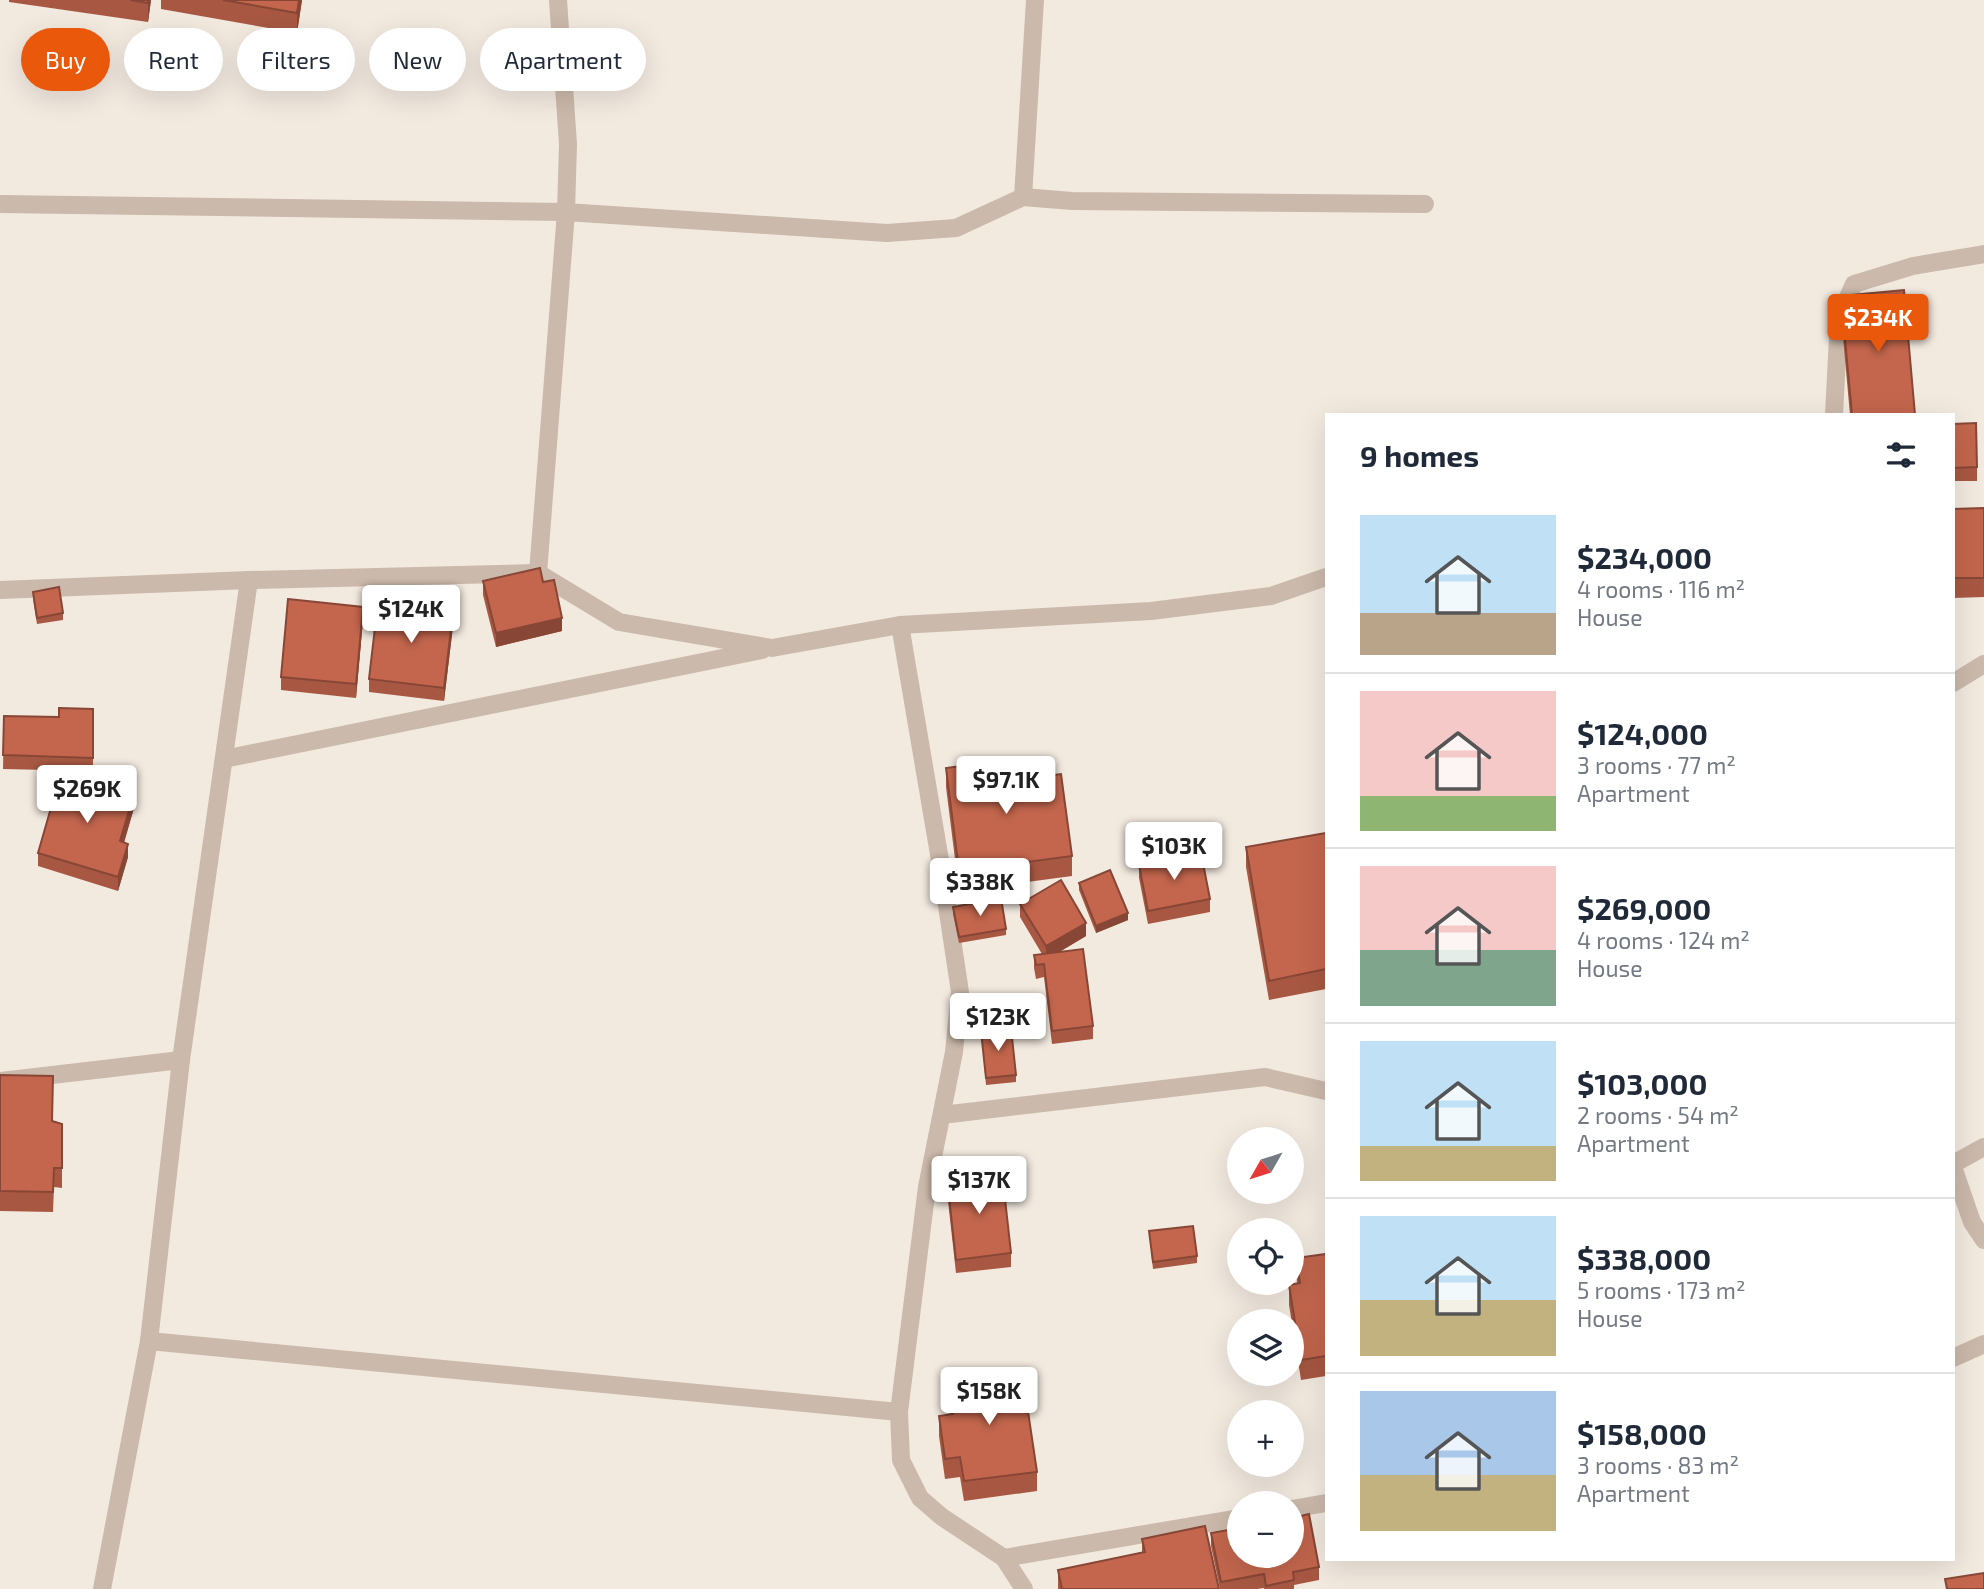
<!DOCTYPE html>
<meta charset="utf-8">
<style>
:root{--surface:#fff;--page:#f2f2f3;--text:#1f2937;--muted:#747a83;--line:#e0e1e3;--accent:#ea580c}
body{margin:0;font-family:"Exo 2",sans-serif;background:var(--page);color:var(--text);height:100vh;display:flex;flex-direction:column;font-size:26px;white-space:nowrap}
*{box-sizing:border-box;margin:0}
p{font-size:23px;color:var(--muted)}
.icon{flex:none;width:38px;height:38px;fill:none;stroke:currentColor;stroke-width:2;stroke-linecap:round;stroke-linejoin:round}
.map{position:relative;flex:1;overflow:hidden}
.details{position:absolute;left:1325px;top:413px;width:630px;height:1148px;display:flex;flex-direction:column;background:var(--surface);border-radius:0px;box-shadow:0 7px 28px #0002}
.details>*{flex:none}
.hud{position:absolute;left:21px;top:28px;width:665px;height:63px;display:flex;gap:14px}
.needle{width:46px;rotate:231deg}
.controls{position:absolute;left:1227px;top:1127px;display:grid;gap:14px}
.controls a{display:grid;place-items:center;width:77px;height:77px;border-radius:50%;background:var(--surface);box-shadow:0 7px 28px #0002;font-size:35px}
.price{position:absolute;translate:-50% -60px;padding:0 16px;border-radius:7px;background:#fff;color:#222;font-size:23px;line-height:46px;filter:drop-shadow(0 2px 4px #0008)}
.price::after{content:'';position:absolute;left:50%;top:42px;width:21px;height:16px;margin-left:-10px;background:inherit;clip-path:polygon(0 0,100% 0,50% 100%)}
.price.selected{background:var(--accent);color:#fff}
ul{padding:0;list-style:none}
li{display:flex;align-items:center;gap:21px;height:175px;padding:0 35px}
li+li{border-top:2px solid var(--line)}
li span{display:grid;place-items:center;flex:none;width:196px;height:140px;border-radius:0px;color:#555}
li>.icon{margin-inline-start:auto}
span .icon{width:84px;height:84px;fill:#fffc;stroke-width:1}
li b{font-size:30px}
h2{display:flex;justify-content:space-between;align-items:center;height:84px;padding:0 35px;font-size:30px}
.tag{padding:0 24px;border-radius:32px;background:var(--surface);box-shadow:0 7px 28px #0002;font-size:24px;line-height:63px}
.tag.selected{background:var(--accent);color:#fff}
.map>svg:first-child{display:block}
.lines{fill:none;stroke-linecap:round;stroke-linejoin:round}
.minor{stroke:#cbb9ab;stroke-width:18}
.wall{fill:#a85842}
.shaded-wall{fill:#884736}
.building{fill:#c3664d;stroke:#884736;stroke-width:2}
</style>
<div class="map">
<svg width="1984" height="1589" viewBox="0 0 1984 1589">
<rect width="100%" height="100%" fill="#f2e9df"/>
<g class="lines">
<!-- minor -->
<g class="minor">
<path d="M 1023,197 L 1035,0"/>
<path d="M 0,204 L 566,212 L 887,233 L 956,228 L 1023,197 L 1072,201 L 1425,204"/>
<path d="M 1834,415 L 1839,318 L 1854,284 L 1913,266 L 1984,254"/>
<path d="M 538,573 L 566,212 L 568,144 L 558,0"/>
<path d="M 0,590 L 249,580 L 538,573 L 619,622 L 772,648 L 900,625 L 1151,611 L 1271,596 L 1326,577"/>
<path d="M 900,625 L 941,866 L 960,992 L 954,1052 L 927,1187 L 899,1412 L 901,1460 L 920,1498 L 942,1517 L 1004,1558 L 1024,1589"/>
<path d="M 1953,683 L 1984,664"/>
<path d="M 224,759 L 762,650"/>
<path d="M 0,1081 L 181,1060"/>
<path d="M 942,1115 L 1265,1077 L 1326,1091"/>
<path d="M 1953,1164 L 1984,1147"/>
<path d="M 1953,1167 L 1972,1222 L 1984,1240"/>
<path d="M 149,1341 L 899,1412"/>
<path d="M 1953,1358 L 1984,1344"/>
<path d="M 1292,1509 L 1326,1503"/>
<path d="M 1004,1558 L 1239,1518"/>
<path d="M 102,1589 L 149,1341 L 181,1060 L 249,580"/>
</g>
</g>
<!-- wall -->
<g class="wall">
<path d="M 9,0 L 151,0 L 148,22 L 9,2 Z"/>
<path d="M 161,0 L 302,0 L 297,33 L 161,9 Z"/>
<path d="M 1841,296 L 1915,415 L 1850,415 L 1841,315 Z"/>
<path d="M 1953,424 L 1977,467 L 1977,481 L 1953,481 Z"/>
<path d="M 1984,508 L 1984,597 L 1953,598 L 1953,509 Z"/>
<path d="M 483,581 L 543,582 L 562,631 L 496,647 L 483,595 Z"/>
<path d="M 33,592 L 63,613 L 63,620 L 37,624 L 33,599 Z"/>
<path d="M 363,620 L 356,698 L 281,690 L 281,677 Z"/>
<path d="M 453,626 L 444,701 L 369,692 L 369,679 Z"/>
<path d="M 93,709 L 93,771 L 3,769 L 4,716 L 59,717 Z"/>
<path d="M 946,768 L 1015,780 L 1072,856 L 1072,876 L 959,891 L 946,787 Z"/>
<path d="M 134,808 L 124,843 L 128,857 L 118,891 L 38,866 L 38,853 Z"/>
<path d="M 1326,833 L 1326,989 L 1269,1000 L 1246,867 L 1246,847 Z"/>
<path d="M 1139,865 L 1210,899 L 1210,912 L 1148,924 L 1139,878 Z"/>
<path d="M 1079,883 L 1128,920 L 1096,933 L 1079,890 Z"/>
<path d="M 1020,904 L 1086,936 L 1059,952 L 1093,1026 L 1093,1039 L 1052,1044 L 1044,977 L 1036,979 L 1034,968 L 1034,955 L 1042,954 L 1020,917 Z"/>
<path d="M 953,907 L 1006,929 L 1006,935 L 959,943 L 953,914 Z"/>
<path d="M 981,1031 L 1016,1075 L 1016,1082 L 986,1085 Z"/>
<path d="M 0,1075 L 52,1122 L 62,1124 L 62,1188 L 54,1187 L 53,1212 L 0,1211 Z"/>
<path d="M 947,1178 L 1011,1253 L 1011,1267 L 956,1273 L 947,1192 Z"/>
<path d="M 1149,1231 L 1197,1256 L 1197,1263 L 1153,1269 Z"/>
<path d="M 1326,1254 L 1326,1376 L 1301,1380 L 1289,1305 L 1289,1285 L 1297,1284 L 1296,1258 Z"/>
<path d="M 948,1381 L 1037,1472 L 1037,1491 L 964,1501 L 960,1477 L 945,1479 L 939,1436 L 939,1416 L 950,1415 L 948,1401 Z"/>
<path d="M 1211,1533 L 1319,1567 L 1319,1580 L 1294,1585 L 1294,1589 L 1264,1589 L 1264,1588 L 1257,1589 L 1220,1589 L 1211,1546 Z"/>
<path d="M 1142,1539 L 1219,1589 L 1058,1589 L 1058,1570 L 1142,1552 Z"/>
</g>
<!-- shaded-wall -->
<g class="shaded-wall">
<path d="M 148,0 L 151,0 L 148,22 Z"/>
<path d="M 299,0 L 302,0 L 297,33 L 297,13 Z"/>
<path d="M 363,607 L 363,620 L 356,698 L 356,684 Z"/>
<path d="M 453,612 L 453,626 L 444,701 L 444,688 Z"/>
<path d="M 562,618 L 562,631 L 496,647 L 496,633 Z"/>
<path d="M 134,794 L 134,808 L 120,855 L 120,841 Z"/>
<path d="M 128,844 L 128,857 L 118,891 L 118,877 Z"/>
<path d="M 1128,913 L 1128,920 L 1096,933 L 1096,926 Z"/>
<path d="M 1086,923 L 1086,936 L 1046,960 L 1046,946 Z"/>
</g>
<!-- building -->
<g class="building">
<path d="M 130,0 L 148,0 L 148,3 Z"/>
<path d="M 223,0 L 299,0 L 297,13 Z"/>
<path d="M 1904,290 L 1915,415 L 1852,415 L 1841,296 Z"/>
<path d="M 1976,423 L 1977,467 L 1953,468 L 1953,424 Z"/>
<path d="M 1984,508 L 1984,578 L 1953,578 L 1953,509 Z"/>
<path d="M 540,568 L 543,582 L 554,580 L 562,618 L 496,633 L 483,581 Z"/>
<path d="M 59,587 L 63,613 L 37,618 L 33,592 Z"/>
<path d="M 288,599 L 363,607 L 356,684 L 281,677 Z"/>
<path d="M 378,602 L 453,612 L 444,688 L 369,679 Z"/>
<path d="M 59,708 L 93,709 L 93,758 L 3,755 L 4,716 L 59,717 Z"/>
<path d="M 1012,759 L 1015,780 L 1061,774 L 1072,856 L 959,871 L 946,768 Z"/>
<path d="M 61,773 L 134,794 L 120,841 L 128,844 L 118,877 L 38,853 Z"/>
<path d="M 1326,833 L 1326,969 L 1269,981 L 1246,847 Z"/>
<path d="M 1201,853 L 1210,899 L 1148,911 L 1139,865 Z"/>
<path d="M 1110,870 L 1128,913 L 1096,926 L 1079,883 Z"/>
<path d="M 1061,880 L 1086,923 L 1046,946 L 1020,904 Z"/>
<path d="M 1001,898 L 1006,929 L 959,937 L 953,907 Z"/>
<path d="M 1083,949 L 1093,1026 L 1052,1031 L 1044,964 L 1036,965 L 1034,955 Z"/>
<path d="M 1011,1028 L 1016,1075 L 986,1078 L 981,1031 Z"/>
<path d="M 0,1075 L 53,1076 L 52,1121 L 62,1124 L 62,1168 L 54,1168 L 53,1192 L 0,1191 Z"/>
<path d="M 1002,1172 L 1011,1253 L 956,1260 L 947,1178 Z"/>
<path d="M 1193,1226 L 1197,1256 L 1153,1262 L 1149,1231 Z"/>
<path d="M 1326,1254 L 1326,1356 L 1301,1360 L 1289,1285 L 1300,1283 L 1296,1258 Z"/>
<path d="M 1022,1371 L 1037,1472 L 964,1481 L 960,1457 L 945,1459 L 939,1416 L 953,1414 L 948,1381 Z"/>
<path d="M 1309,1514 L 1319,1567 L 1293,1572 L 1294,1580 L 1266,1586 L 1264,1574 L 1221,1582 L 1211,1533 L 1239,1528 L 1239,1556 L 1292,1556 L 1292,1518 Z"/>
<path d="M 1205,1526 L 1219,1589 L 1062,1589 L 1058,1570 L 1145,1552 L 1142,1539 Z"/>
<path d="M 1984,1573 L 1984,1589 L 1947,1589 L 1945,1579 Z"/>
</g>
</svg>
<div class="controls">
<a><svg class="needle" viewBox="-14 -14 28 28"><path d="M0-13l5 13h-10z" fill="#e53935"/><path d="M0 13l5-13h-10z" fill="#747a83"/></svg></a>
<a><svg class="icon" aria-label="locate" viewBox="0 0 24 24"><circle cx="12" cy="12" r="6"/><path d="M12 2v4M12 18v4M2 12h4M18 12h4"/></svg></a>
<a><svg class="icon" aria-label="layers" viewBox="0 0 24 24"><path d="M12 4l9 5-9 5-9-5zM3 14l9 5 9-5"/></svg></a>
<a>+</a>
<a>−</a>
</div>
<b class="price selected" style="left:1878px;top:354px">$234K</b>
<b class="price" style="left:411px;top:645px">$124K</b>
<b class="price" style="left:1006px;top:816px">$97.1K</b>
<b class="price" style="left:87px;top:825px">$269K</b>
<b class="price" style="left:1174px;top:882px">$103K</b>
<b class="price" style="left:980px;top:918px">$338K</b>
<b class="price" style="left:998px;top:1053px">$123K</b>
<b class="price" style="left:979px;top:1216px">$137K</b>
<b class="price" style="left:989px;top:1427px">$158K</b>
<div class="hud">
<a class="tag selected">Buy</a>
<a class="tag">Rent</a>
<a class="tag">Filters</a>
<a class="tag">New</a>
<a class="tag">Apartment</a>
</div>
<section class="details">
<h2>9 homes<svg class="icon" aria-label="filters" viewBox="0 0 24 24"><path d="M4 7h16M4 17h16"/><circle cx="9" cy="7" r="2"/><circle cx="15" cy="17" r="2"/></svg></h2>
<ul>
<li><span style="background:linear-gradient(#bfe0f5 70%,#b9a48a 0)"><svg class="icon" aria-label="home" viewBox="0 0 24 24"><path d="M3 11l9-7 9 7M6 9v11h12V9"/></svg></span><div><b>$234,000</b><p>4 rooms · 116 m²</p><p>House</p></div></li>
<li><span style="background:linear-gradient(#f6c9c9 75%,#8fb573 0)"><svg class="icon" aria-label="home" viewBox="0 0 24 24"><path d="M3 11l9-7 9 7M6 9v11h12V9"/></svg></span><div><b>$124,000</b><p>3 rooms · 77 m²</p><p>Apartment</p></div></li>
<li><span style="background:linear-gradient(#f6c9c9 60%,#7fa58c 0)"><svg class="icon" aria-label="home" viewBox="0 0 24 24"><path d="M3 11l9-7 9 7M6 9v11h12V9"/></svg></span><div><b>$269,000</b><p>4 rooms · 124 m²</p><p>House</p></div></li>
<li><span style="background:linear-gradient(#bfe0f5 75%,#c2b280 0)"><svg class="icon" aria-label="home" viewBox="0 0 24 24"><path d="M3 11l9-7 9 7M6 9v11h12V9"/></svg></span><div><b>$103,000</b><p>2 rooms · 54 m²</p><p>Apartment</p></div></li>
<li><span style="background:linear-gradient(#bfe0f5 60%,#c2b280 0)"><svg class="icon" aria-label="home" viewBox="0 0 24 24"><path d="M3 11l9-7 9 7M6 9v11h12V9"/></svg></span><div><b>$338,000</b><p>5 rooms · 173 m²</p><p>House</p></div></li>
<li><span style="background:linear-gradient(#a9c7e8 60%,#c2b280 0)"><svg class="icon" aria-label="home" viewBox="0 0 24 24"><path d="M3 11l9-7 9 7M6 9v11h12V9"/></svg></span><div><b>$158,000</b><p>3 rooms · 83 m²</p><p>Apartment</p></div></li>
</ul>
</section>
</div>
